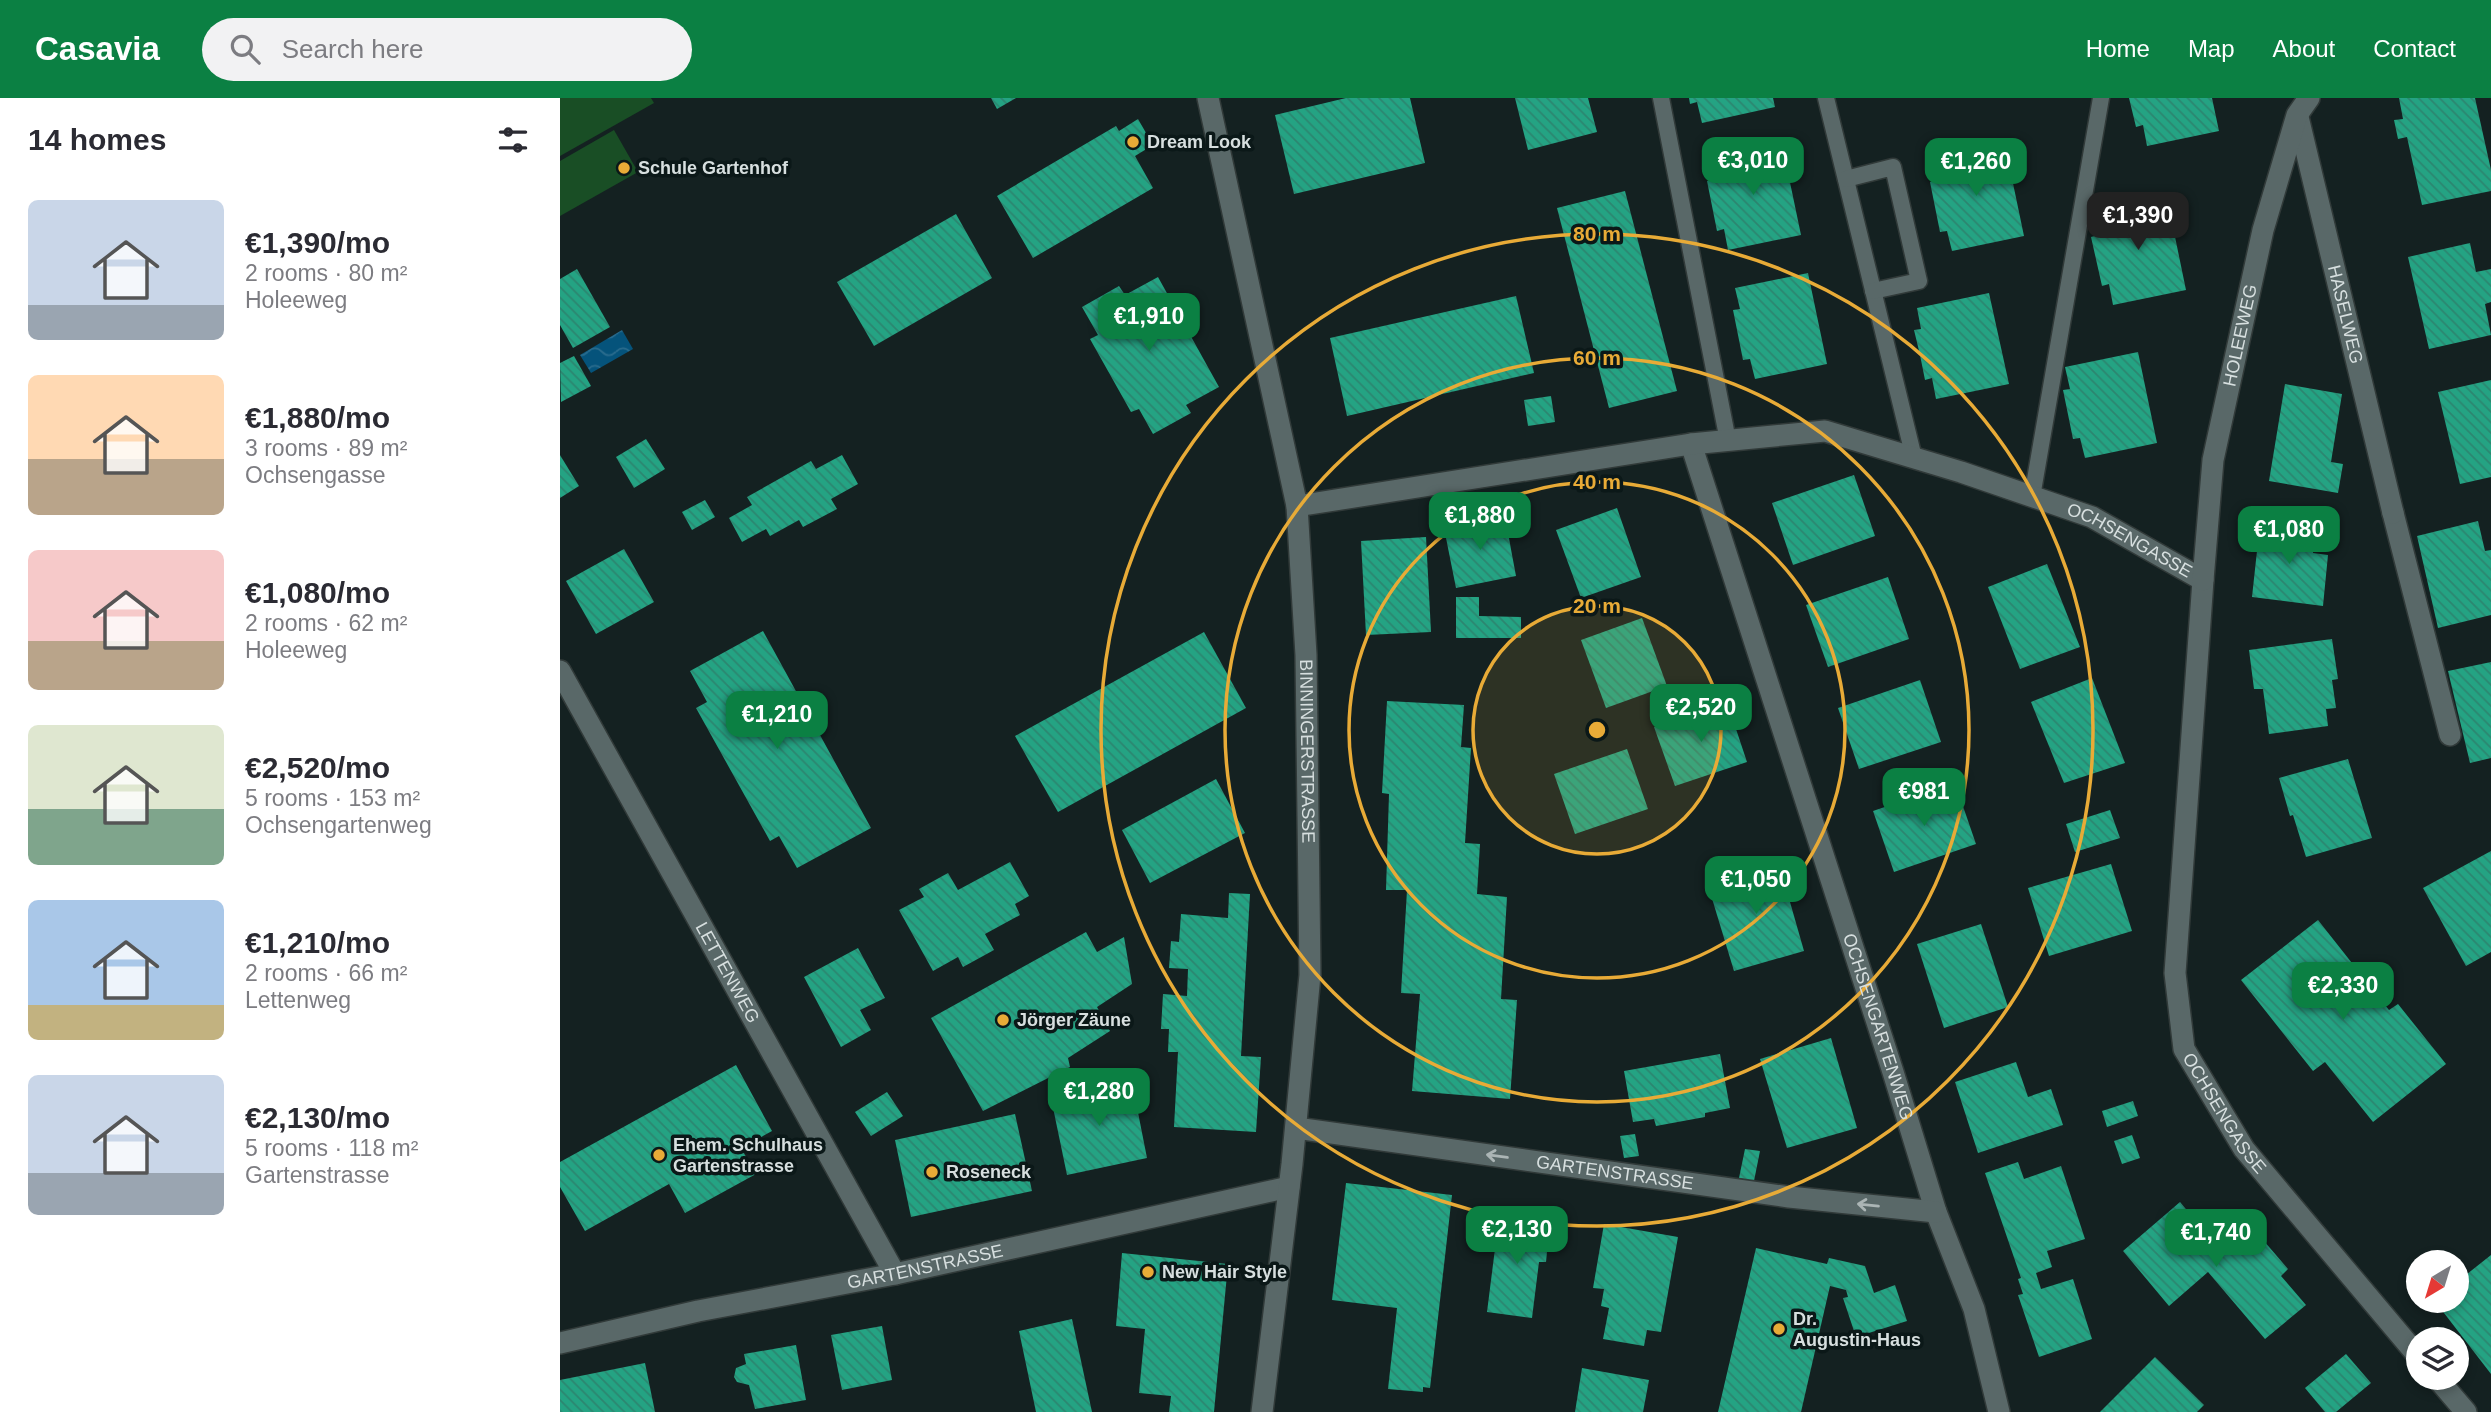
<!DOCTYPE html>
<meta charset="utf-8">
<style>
:root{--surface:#fff;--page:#f2f2f3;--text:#2b2b33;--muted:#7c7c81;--accent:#0b8043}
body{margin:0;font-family:Helvetica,sans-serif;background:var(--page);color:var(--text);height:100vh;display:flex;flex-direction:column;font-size:26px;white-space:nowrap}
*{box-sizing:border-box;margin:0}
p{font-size:23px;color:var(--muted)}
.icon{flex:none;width:38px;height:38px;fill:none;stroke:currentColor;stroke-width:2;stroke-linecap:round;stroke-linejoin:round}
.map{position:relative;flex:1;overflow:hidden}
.drawer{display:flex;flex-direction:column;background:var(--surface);width:560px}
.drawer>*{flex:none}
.needle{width:46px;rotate:218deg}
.buttons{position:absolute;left:1846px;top:1152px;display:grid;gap:14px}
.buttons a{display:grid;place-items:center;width:63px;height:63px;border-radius:50%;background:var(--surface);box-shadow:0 4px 10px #0003;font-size:35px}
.price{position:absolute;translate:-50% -60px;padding:0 16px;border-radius:14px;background:var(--accent);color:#fff;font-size:23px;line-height:46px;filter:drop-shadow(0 2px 4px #0008)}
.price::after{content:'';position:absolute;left:50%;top:42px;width:21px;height:16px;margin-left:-10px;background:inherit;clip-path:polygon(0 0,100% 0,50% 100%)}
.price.on{background:#222;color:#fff}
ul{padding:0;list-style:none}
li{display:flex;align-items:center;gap:21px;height:175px;padding:0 28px}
li span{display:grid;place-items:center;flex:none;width:196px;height:140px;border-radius:10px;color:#555}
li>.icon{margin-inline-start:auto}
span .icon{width:84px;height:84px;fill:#fffc;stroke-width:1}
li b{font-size:30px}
h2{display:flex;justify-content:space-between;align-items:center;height:84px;padding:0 28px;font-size:30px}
header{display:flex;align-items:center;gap:42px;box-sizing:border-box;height:98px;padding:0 35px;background:var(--accent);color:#fff}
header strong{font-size:33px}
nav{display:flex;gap:38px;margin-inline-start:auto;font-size:24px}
.search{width:490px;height:63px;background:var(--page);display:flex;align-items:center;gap:18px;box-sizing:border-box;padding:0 24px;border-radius:38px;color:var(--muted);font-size:26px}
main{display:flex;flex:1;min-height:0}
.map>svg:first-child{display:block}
.park{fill:#194e25}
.water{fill:url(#water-waves)}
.building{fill:url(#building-back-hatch)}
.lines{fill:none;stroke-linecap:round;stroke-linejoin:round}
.service-casing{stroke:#313a39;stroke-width:19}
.pedestrian-casing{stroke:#313a39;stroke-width:24}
.minor-casing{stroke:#313a39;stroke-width:24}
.tertiary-casing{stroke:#313a39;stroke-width:24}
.service{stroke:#596868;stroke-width:16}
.pedestrian{stroke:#596868;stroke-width:21}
.minor{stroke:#596868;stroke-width:21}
.tertiary{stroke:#596868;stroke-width:21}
.oneway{stroke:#abb5b5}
.ring{fill:none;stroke:#e8ab37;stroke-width:3.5}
.poi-dot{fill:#e8ab37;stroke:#0b1818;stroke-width:2.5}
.labels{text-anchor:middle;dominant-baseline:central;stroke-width:7;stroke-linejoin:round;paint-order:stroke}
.poi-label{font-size:18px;font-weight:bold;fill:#d7dfdf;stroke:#0b1818;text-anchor:start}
.street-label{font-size:18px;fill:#d7dfdf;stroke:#0b1818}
.centre{fill:#e8ab37;stroke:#0b1818;stroke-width:3.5}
.ring-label{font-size:21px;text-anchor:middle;font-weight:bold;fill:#e8ab37;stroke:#0b1818;stroke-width:7;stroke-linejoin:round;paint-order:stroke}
</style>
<header>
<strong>Casavia</strong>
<div class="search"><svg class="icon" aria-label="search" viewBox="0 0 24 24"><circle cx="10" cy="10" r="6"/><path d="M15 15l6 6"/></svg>Search here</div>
<nav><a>Home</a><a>Map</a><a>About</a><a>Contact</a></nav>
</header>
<main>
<section class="drawer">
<h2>14 homes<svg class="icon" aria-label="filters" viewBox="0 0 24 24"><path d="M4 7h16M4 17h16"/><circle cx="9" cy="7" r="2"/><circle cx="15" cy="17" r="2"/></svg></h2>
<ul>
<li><span style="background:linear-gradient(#c9d6e8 75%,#9aa5b1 0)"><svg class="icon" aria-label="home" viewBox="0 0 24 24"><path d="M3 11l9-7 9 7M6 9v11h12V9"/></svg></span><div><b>€1,390/mo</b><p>2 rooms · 80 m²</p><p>Holeeweg</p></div></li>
<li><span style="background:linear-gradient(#ffd9b3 60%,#b9a48a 0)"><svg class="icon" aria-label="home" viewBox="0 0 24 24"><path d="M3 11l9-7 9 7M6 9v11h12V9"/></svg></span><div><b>€1,880/mo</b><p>3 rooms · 89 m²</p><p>Ochsengasse</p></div></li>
<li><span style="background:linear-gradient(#f6c9c9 65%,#b9a48a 0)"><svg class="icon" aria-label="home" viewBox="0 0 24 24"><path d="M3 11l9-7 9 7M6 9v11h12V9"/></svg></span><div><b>€1,080/mo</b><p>2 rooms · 62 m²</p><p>Holeeweg</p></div></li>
<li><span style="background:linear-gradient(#dfe7d0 60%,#7fa58c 0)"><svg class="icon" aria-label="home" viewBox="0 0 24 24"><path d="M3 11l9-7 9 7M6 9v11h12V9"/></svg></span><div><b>€2,520/mo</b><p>5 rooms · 153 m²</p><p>Ochsengartenweg</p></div></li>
<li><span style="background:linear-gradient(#a9c7e8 75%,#c2b280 0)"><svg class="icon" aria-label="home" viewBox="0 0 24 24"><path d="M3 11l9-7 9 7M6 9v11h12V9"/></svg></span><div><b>€1,210/mo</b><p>2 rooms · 66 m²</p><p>Lettenweg</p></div></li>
<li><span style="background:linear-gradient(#c9d6e8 70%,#9aa5b1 0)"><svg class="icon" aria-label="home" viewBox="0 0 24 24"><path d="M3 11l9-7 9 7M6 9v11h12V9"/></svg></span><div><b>€2,130/mo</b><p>5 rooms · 118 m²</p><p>Gartenstrasse</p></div></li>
</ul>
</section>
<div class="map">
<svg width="1931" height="1314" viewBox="0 0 1931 1314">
<defs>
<pattern id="water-waves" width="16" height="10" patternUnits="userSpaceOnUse" patternTransform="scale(1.75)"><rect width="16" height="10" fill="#05537b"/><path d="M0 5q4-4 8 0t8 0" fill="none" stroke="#296b8d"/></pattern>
<pattern id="building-back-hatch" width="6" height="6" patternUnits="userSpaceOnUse" patternTransform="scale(1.75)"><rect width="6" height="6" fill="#24a383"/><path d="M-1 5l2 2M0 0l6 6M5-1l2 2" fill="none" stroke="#2c8670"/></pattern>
</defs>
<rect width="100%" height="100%" fill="#142121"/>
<!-- park -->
<g class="park">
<path d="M 0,0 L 91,0 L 94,5 L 0,58 Z"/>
<path d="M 54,32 L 78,74 L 0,118 L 0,63 Z"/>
</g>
<!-- water -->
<path class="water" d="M 62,232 L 73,251 L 31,275 L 20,257 Z"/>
<!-- building -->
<g class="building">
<path d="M 431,0 L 456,0 L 437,11 Z"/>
<path d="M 786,0 L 850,0 L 865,65 L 734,96 L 715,17 Z"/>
<path d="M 955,0 L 1028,0 L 1037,34 L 968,52 Z"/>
<path d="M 1129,0 L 1213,0 L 1215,9 L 1142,25 L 1137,4 L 1130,6 Z"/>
<path d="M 1569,0 L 1652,0 L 1659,33 L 1587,48 L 1583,27 L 1576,29 Z"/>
<path d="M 1839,0 L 1915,0 L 1931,72 L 1931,93 L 1862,107 L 1847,39 L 1838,41 L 1834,22 L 1843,21 Z"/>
<path d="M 578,21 L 593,47 L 575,58 L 593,90 L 473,160 L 437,98 L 556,28 L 559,33 Z"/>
<path d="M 1222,46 L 1241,137 L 1168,152 L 1164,131 L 1157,133 L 1147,83 L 1153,82 L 1149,61 Z"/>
<path d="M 1445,47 L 1464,138 L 1392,153 L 1387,133 L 1380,134 L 1370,84 L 1376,83 L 1371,62 Z"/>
<path d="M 1065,93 L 1117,293 L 1049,310 L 997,110 Z"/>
<path d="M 1607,100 L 1626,192 L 1553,207 L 1549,186 L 1542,188 L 1531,139 L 1538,137 L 1534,116 Z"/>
<path d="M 396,116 L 432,180 L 314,248 L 277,184 Z"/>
<path d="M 1910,145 L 1916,174 L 1931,171 L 1931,204 L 1925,206 L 1931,237 L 1869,251 L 1848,159 Z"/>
<path d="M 17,171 L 50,229 L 13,250 L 0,227 L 0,181 Z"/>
<path d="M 1248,175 L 1267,266 L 1195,281 L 1190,261 L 1183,262 L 1173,212 L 1180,211 L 1175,190 Z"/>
<path d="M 598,179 L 659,289 L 626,307 L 631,315 L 593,336 L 579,311 L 571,314 L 530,241 L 538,237 L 522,209 L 559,188 L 565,197 Z"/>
<path d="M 1429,195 L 1449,286 L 1376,301 L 1372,280 L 1365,282 L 1360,257 L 1354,232 L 1361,231 L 1357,210 Z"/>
<path d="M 956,198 L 974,275 L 787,318 L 770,240 Z"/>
<path d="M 1578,254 L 1597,345 L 1525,360 L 1520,340 L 1513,341 L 1503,292 L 1510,291 L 1505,269 Z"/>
<path d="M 14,258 L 31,288 L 1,304 L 0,265 Z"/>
<path d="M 1931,282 L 1931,379 L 1900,386 L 1878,294 Z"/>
<path d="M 1725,286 L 1782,296 L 1771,364 L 1783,366 L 1778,395 L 1709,383 Z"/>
<path d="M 991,298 L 995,324 L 968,328 L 964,302 Z"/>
<path d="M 86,341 L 105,371 L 74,390 L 56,359 Z"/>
<path d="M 0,357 L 19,388 L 0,400 Z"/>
<path d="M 282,357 L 298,386 L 271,401 L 277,411 L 243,429 L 239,422 L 210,438 L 206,431 L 182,444 L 169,420 L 192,407 L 187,399 L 251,363 L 256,371 Z"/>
<path d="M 1294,377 L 1315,438 L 1233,467 L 1212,405 Z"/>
<path d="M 145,402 L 155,419 L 132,432 L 122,414 Z"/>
<path d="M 1057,410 L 1081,479 L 1021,500 L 996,432 Z"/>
<path d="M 945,419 L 956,478 L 896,490 L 884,430 Z"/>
<path d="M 1918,423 L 1925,453 L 1931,452 L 1931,517 L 1878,530 L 1857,438 Z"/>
<path d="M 1700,425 L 1755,432 L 1753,455 L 1768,457 L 1763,508 L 1692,499 Z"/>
<path d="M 866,439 L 871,534 L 806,537 L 801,443 Z"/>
<path d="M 64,451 L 94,504 L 36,536 L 6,483 Z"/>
<path d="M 1487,466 L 1520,549 L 1460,571 L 1428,489 Z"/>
<path d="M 1328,479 L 1349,541 L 1268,569 L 1246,507 Z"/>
<path d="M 896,499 L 919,499 L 919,518 L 961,519 L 961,540 L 896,540 Z"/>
<path d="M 1082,520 L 1107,588 L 1046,610 L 1021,542 Z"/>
<path d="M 203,533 L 311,730 L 237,770 L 219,738 L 210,743 L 136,610 L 147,604 L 130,573 Z"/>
<path d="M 644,534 L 686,610 L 498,714 L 455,638 Z"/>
<path d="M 1772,541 L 1778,581 L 1772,582 L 1776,610 L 1766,611 L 1768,628 L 1709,636 L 1703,591 L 1694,591 L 1689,552 Z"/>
<path d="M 1931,564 L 1931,660 L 1910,665 L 1888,573 Z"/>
<path d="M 1532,580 L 1565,665 L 1504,685 L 1471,604 Z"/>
<path d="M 1360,582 L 1381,644 L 1299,671 L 1278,610 Z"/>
<path d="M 827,603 L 904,607 L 901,649 L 911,650 L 905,745 L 920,746 L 917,796 L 947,799 L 941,901 L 957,902 L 950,1001 L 852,993 L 860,896 L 841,895 L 847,792 L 826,792 L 829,696 L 822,695 Z"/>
<path d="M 1167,604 L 1187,664 L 1115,688 L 1094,629 Z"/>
<path d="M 1067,651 L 1088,711 L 1015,736 L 994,676 Z"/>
<path d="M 1788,661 L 1812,740 L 1746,759 L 1733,717 L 1730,718 L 1719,680 Z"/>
<path d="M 656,681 L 685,735 L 590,785 L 562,732 Z"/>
<path d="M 1395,685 L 1416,746 L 1334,774 L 1313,713 Z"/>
<path d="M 1550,712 L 1560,740 L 1515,754 L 1506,726 Z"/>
<path d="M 1931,753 L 1931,854 L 1906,868 L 1863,790 Z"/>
<path d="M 1218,762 L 1244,853 L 1174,873 L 1147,784 Z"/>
<path d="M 450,764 L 469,798 L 455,806 L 460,817 L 425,836 L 434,852 L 403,869 L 398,859 L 373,873 L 339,812 L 364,799 L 359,791 L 388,775 L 398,792 Z"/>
<path d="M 1551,766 L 1572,833 L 1489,858 L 1468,790 Z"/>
<path d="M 669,795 L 690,796 L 681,958 L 701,959 L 696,1034 L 614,1029 L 618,954 L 608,954 L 609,931 L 601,931 L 603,896 L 627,898 L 628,871 L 609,870 L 611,843 L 619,844 L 621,816 L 668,820 Z"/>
<path d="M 1758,822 L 1829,912 L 1838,906 L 1886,966 L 1813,1024 L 1765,964 L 1753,973 L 1681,882 Z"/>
<path d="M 1421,826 L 1448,909 L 1384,930 L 1357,846 Z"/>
<path d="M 526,834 L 537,854 L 564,839 L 572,886 L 537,909 L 550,933 L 508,960 L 510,969 L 423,1013 L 371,920 Z"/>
<path d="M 298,850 L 325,900 L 300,912 L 311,932 L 281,949 L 244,879 Z"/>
<path d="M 1271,940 L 1297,1030 L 1227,1050 L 1200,961 Z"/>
<path d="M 1160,956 L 1170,1010 L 1145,1015 L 1145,1019 L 1096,1028 L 1094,1021 L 1073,1024 L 1064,973 Z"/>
<path d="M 1456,964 L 1468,999 L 1491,991 L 1503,1027 L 1418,1055 L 1395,984 Z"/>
<path d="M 176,967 L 212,1033 L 181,1050 L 196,1076 L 125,1115 L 109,1086 L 25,1133 L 0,1089 L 0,1064 Z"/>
<path d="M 572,984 L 587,1060 L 507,1077 L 491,1000 Z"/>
<path d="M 327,994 L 343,1018 L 311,1038 L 295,1014 Z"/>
<path d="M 1573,1003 L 1578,1018 L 1547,1029 L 1542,1013 Z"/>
<path d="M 455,1016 L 472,1093 L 351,1119 L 335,1042 Z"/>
<path d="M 1075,1036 L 1079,1058 L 1064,1060 L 1060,1038 Z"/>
<path d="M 1572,1037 L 1580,1060 L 1562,1066 L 1554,1043 Z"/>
<path d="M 1185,1051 L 1200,1053 L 1194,1083 L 1179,1080 Z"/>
<path d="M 1458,1064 L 1464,1081 L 1501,1068 L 1525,1141 L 1487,1153 L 1492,1169 L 1476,1175 L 1481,1191 L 1513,1181 L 1532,1241 L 1479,1259 L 1458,1197 L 1463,1196 L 1458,1181 L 1461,1180 L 1425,1075 Z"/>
<path d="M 786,1085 L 892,1097 L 870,1290 L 863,1289 L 863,1294 L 828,1291 L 837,1210 L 772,1202 Z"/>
<path d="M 1620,1104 L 1662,1154 L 1692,1129 L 1728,1171 L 1721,1178 L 1746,1207 L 1705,1241 L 1648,1174 L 1609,1208 L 1563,1153 Z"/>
<path d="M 939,1119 L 990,1125 L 986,1164 L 979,1164 L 972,1220 L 927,1214 Z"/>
<path d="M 1044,1126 L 1118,1139 L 1101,1234 L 1087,1232 L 1084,1248 L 1043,1241 L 1049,1210 L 1041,1208 L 1044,1191 L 1033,1190 Z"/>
<path d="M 1196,1150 L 1267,1166 L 1269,1160 L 1305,1168 L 1314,1195 L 1335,1187 L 1347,1223 L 1296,1239 L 1283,1200 L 1288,1199 L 1286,1192 L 1270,1188 L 1241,1314 L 1158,1314 Z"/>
<path d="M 562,1155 L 668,1166 L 654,1314 L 609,1314 L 611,1298 L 579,1295 L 585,1231 L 556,1228 Z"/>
<path d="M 1931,1157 L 1931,1276 L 1874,1202 L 1897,1202 L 1897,1184 Z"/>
<path d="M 512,1221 L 532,1314 L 476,1314 L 459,1233 Z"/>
<path d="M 322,1228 L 332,1282 L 282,1292 L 271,1237 Z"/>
<path d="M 236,1247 L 246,1302 L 195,1311 L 189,1287 L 177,1284 L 174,1279 L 176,1270 L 186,1266 L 184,1256 Z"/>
<path d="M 1786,1256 L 1811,1285 L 1776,1314 L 1765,1314 L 1745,1290 Z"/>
<path d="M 1595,1259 L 1644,1307 L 1637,1314 L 1540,1314 Z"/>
<path d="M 85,1265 L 95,1314 L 0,1314 L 0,1282 Z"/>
<path d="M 1022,1270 L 1089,1282 L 1083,1314 L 1015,1314 Z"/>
</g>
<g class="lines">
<!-- service casing -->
<g class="service-casing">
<g id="service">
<path d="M 1101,0 L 1168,343"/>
<path d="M 1266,0 L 1354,360"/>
<path d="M 1286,81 L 1333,69 L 1359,183 L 1313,193"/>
<path d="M 1472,399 L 1541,0"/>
</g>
</g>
<!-- pedestrian casing -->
<g class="pedestrian-casing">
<path id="pedestrian" d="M 1833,415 L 1890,637"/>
</g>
<!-- minor casing -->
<g class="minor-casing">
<g id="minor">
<path id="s1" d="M 1738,19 L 1833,415"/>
<path id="s2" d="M 1131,346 L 1333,974 L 1376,1114 L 1414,1211 L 1439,1314"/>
<path id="s3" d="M 737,408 L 1131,346 L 1265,333 L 1401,374 L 1532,419 L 1643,482 L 1615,875 L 1624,951 L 1684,1051 L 1858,1258"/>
<path id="s4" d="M 1643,482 L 1653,362 L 1703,132 L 1737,17 L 1749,0"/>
<path id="s5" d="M 0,573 L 335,1176"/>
<path id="s6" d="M 736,1030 L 1229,1099 L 1376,1114"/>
<path id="s7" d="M 0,1245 L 138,1213 L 335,1176 L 729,1089"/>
<path d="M 1876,1279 L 1906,1314"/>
</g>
</g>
<!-- tertiary casing -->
<g class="tertiary-casing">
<g id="tertiary">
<path id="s8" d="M 648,0 L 737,408 L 746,557 L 750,877 L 732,1066 L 702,1314"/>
</g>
</g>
<!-- service -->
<use href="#service" class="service"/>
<!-- pedestrian -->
<use href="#pedestrian" class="pedestrian"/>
<!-- minor -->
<use href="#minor" class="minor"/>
<!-- tertiary -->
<use href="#tertiary" class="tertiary"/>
</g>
<!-- one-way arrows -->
<defs><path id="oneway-shaft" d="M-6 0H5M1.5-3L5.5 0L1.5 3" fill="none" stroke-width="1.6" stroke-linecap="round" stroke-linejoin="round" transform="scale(1.75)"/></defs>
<g class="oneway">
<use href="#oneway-shaft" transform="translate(937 1058) rotate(-172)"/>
<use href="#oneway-shaft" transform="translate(1308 1107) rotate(-174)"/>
</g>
<!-- distance rings -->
<circle cx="1037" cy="632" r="124" fill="#e8ab37" fill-opacity=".12"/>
<g class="ring">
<circle cx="1037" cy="632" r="124"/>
<circle cx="1037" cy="632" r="248"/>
<circle cx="1037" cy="632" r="372"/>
<circle cx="1037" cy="632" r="496"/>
</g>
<!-- markers -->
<g class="poi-dot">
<circle cx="573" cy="44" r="7"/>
<circle cx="64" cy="70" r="7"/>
<circle cx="443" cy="922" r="7"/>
<circle cx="99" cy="1057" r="7"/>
<circle cx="372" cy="1074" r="7"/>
<circle cx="588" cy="1174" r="7"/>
<circle cx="1219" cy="1231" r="7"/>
</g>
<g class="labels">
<!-- poi labels -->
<g class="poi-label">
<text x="587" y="44">Dream Look</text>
<text x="78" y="70">Schule Gartenhof</text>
<text x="457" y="922">Jörger Zäune</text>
<text x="113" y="1047">Ehem. Schulhaus<tspan x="113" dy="21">Gartenstrasse</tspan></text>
<text x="386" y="1074">Roseneck</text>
<text x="602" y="1174">New Hair Style</text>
<text x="1233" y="1221">Dr.<tspan x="1233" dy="21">Augustin-Haus</tspan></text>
</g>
<!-- street labels -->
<g class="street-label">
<text stroke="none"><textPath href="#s1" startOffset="203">HASELWEG</textPath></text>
<text stroke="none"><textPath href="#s4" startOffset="248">HOLEEWEG</textPath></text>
<text stroke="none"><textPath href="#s3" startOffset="858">OCHSENGASSE</textPath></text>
<text stroke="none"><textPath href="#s8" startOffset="663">BINNINGERSTRASSE</textPath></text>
<text stroke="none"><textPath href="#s5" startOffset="345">LETTENWEG</textPath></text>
<text stroke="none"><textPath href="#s2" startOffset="612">OCHSENGARTENWEG</textPath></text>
<text stroke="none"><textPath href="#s3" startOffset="1488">OCHSENGASSE</textPath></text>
<text stroke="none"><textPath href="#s6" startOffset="322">GARTENSTRASSE</textPath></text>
<text stroke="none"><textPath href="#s7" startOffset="373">GARTENSTRASSE</textPath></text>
</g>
</g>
<circle cx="1037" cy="632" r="10" class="centre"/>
<g class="ring-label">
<text x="1037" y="143">80 m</text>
<text x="1037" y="267">60 m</text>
<text x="1037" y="391">40 m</text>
<text x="1037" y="515">20 m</text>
</g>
</svg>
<div class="buttons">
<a><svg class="needle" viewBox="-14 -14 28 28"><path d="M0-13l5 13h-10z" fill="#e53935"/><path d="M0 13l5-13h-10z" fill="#7c7c81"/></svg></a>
<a><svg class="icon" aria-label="layers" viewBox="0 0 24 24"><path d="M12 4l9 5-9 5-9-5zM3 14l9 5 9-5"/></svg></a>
</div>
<b class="price" style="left:1193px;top:99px">€3,010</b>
<b class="price" style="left:1416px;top:100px">€1,260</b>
<b class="price on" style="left:1578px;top:154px">€1,390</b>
<b class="price" style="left:589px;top:255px">€1,910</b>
<b class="price" style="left:920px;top:454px">€1,880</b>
<b class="price" style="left:1729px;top:468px">€1,080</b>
<b class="price" style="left:1141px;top:646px">€2,520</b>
<b class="price" style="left:217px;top:653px">€1,210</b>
<b class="price" style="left:1364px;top:730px">€981</b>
<b class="price" style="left:1196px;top:818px">€1,050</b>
<b class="price" style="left:1783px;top:924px">€2,330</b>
<b class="price" style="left:539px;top:1030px">€1,280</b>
<b class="price" style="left:957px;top:1168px">€2,130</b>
<b class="price" style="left:1656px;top:1171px">€1,740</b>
</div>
</main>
